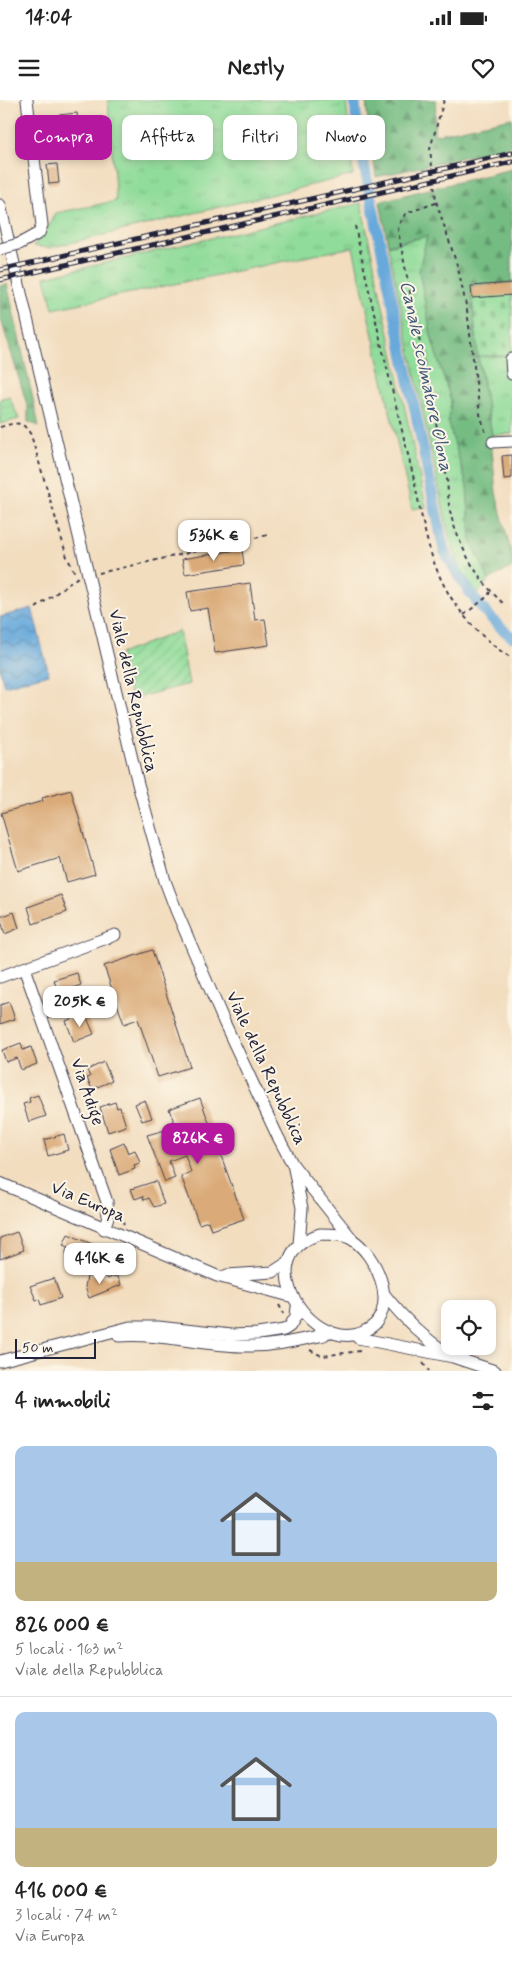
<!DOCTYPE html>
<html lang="it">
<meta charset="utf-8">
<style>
:root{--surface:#fff;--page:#f2f2f2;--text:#222;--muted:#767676;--line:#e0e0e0;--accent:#b5179e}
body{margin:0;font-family:Mynerve,sans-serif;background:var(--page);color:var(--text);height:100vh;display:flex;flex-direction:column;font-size:19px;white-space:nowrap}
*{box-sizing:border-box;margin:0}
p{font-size:16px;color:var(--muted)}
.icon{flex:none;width:28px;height:28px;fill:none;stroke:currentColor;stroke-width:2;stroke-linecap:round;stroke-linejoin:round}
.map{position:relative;height:1271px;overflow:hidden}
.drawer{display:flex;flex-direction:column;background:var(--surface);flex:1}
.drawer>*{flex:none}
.hud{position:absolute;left:15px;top:15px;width:482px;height:45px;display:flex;gap:10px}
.controls{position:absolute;left:441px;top:1200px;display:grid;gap:10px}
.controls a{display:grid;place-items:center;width:55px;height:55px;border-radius:10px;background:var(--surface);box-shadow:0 2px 8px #0003;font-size:25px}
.scale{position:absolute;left:15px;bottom:12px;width:81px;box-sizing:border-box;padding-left:5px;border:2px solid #22223b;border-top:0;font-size:14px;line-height:18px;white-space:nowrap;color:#22223b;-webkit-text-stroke:4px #fcf5e5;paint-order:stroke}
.price{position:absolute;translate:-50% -42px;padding:0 11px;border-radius:10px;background:#fff;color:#222;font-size:16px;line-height:32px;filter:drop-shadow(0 1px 2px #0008)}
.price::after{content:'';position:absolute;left:50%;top:30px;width:15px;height:11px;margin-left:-8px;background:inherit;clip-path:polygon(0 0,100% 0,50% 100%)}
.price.current{background:var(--accent);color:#fff}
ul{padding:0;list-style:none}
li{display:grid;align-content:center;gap:10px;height:265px;padding:0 15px}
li+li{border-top:1px solid var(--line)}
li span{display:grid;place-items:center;height:155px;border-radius:10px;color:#555}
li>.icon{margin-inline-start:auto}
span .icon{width:90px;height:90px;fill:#fffc;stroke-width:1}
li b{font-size:21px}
h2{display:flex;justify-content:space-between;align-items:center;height:60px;padding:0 15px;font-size:21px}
.tag{padding:0 18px;border-radius:10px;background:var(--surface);box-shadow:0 2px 8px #0003;font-size:18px;line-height:45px}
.tag.current{background:var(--accent);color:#fff}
.status{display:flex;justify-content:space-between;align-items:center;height:35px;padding:0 25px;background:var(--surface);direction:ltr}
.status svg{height:14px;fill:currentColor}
header{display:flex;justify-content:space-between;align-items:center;height:65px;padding:0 15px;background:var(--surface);font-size:22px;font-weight:800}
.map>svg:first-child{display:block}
.grass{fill:url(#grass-tufts);stroke:#597f6a}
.forest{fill:url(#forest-firs);stroke:#4b6f5e}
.cemetery{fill:url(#cemetery-stones);stroke:#597f6a}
.garden{fill:url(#garden-furrows);stroke:#597f6a}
.water{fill:url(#water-waves);stroke:#44668b}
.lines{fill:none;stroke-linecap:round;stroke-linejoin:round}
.canal{stroke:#67a9db;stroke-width:11}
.building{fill:#daaa78}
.minor-casing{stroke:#413e4f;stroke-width:13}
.path{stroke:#413e4f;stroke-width:2;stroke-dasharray:4 4;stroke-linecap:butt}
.minor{stroke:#fff;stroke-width:11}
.rail-casing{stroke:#22223b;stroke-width:5}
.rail{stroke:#fcf5e5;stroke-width:3;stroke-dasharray:9;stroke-linecap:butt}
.minor-bridge-casing{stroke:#413e4f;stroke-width:13;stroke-linecap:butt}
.minor-bridge{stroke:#fff;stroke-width:11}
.labels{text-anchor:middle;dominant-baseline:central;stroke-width:4;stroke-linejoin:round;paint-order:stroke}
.street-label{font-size:18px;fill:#22223b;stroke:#fcf5e5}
.water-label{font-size:19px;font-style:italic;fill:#3e587b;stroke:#fcf5e5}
</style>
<div class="status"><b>14:04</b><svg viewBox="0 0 49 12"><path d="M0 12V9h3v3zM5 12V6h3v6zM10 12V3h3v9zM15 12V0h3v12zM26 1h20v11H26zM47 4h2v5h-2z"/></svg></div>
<header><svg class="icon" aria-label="menu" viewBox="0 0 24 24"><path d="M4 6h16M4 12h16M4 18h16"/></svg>Nestly<svg class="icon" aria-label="heart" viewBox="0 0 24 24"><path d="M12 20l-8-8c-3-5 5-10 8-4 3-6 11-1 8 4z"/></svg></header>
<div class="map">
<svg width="512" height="1271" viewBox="0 0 512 1271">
<defs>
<pattern id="grass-tufts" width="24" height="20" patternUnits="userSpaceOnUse" patternTransform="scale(1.25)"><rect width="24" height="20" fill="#90dc9a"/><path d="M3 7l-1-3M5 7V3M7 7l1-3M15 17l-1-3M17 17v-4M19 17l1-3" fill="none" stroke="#7cbc86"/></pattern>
<pattern id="forest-firs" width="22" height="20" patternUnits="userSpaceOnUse" patternTransform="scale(1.25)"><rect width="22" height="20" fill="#74bc82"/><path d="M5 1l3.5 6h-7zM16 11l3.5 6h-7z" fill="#5f986c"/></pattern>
<pattern id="cemetery-stones" width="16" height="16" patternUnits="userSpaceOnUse" patternTransform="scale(1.25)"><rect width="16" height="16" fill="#90dc9a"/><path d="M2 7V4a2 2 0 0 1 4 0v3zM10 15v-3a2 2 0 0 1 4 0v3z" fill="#7cbc86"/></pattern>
<pattern id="garden-furrows" width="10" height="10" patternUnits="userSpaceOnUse" patternTransform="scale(1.25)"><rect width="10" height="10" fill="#90dc9a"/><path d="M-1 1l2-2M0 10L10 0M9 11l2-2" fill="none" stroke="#7cbc86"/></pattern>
<pattern id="water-waves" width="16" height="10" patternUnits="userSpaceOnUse" patternTransform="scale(1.25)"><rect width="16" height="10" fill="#67a9db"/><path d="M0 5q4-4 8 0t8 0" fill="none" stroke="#5489b3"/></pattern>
</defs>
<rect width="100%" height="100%" fill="#fcf5e5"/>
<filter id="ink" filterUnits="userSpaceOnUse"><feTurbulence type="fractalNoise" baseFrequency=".02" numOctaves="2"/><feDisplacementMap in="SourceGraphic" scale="10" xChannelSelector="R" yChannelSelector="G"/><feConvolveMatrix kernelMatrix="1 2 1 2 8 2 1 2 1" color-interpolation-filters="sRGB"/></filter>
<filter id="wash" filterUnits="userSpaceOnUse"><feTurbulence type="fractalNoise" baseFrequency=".0096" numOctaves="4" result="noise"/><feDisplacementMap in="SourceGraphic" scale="20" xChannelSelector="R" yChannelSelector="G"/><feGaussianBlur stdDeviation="1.12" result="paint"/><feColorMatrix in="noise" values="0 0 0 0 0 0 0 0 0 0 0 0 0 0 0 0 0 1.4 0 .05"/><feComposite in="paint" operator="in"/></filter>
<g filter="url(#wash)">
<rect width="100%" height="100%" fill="#f2ddbf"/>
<!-- grass -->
<g class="grass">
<path d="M 108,0 L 346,0 L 353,75 L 49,148 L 33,146 L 46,131 L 56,113 L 116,101 Z"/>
<path d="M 361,103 L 426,407 L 412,409 L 353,147 L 53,209 L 45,177 Z"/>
<path d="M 427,136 L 419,171 L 432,240 L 451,301 L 448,322 L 467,386 L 471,440 L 489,480 L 477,494 L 460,467 L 450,441 L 388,146 Z"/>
<path d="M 478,256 L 512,256 L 512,334 L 492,335 Z"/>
<path d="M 9,296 L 19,319 L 0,324 L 0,299 Z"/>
</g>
<!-- forest -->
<g class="forest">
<path d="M 366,0 L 436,0 L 434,35 L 512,18 L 512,46 L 376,77 L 368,24 Z"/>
<path d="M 512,69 L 512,183 L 471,186 L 478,256 L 492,335 L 492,351 L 496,393 L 512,456 L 512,467 L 489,480 L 471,440 L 467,386 L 448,322 L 451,301 L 432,240 L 419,171 L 427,136 L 388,145 L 380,101 Z"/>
<path d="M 7,184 L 39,326 L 28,322 L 28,308 L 0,216 L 0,186 Z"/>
</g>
<!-- cemetery -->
<path class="cemetery" d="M 512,183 L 512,256 L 478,256 L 471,186 Z"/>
<!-- garden -->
<path class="garden" d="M 179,531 L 189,584 L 131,599 L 120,554 Z"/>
<!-- water -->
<path class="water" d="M 32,508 L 49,574 L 4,586 L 0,569 L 0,517 Z"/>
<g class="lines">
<!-- canal -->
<path class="canal" d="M 355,0 L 357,31 L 444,450 C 462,483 482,514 512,537"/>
</g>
<g id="blocks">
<!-- building -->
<g class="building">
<path d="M 77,13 L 79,31 L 44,35 L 42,17 Z"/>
<path d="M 57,64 L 59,83 L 49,84 L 47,65 Z"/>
<path d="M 512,183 L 512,195 L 472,198 L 471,186 Z"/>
<path d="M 512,355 L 512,378 L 504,379 L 502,356 Z"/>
<path d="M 242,449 L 244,465 L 185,474 L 182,459 Z"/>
<path d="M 250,483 L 255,520 L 265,519 L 269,545 L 215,553 L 208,508 L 190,511 L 187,492 Z"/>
<path d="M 71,690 L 95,774 L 67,782 L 60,758 L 18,771 L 1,713 L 43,701 L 42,698 Z"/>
<path d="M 61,795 L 67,812 L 33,824 L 28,807 Z"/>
<path d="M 14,812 L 19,828 L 5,834 L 0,817 Z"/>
<path d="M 152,850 L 190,967 L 158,977 L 138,919 L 124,924 L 104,866 Z"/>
<path d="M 77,873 L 81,885 L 58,893 L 54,880 Z"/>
<path d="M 9,902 L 15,919 L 0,924 L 0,905 Z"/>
<path d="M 85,913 L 94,934 L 74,942 L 66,921 Z"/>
<path d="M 21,943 L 23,950 L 31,947 L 37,964 L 21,970 L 17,958 L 6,962 L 2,950 Z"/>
<path d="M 104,962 L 112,981 L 92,989 L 87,978 L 90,977 L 87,970 Z"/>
<path d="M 38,995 L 46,1016 L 29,1022 L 23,1004 L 30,1002 L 29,998 Z"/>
<path d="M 200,998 L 244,1119 L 211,1130 L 208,1121 L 199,1124 L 181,1076 L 191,1072 L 185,1055 L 169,1061 L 175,1078 L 165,1082 L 147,1035 L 176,1027 L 169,1009 Z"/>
<path d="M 145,1000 L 152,1018 L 142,1021 L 135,1004 Z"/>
<path d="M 115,1002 L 117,1008 L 120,1007 L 126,1026 L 108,1032 L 100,1007 Z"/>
<path d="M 64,1034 L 68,1050 L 48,1056 L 44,1040 Z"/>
<path d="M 124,1043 L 128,1053 L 135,1050 L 140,1063 L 134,1065 L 135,1069 L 119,1075 L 110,1049 Z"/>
<path d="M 156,1081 L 164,1104 L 154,1107 L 149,1098 L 144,1100 L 143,1096 L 135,1099 L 131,1089 Z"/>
<path d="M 17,1132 L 24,1150 L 0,1159 L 0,1138 Z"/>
<path d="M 68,1134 L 99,1147 L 94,1157 L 90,1155 L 86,1164 L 68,1160 L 66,1152 L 68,1147 L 63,1145 Z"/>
<path d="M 87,1176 L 105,1176 L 108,1179 L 113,1176 L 118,1177 L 121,1185 L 89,1198 L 85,1187 Z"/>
<path d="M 54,1178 L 61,1198 L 41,1205 L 39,1199 L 36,1200 L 30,1186 Z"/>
</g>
</g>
</g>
<g filter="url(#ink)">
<use href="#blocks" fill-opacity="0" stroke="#413e4f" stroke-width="1"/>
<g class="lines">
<!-- minor casing -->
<g class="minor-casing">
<g id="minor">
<path d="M 0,105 L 138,684 L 165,781 L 176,810 L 225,924 L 277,1035 L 293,1065 L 352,1139"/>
<path d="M 19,144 L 39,133 L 42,125 L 27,0"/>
<path d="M 511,259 L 512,274"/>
<path d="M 493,342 L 512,341"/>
<path d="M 24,868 L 115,835"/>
<path d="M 0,877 L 24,868 L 107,1102 L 108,1117 L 104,1129"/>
<path d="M 294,1069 L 302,1108 L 299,1144"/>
<path d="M 0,1083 L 217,1176 L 290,1196"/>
<path d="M 320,1134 C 331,1134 344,1134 353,1140 C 376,1156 396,1200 375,1224 C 325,1271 240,1159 320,1134 Z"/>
<path d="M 227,1175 L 273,1172 L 287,1163"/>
<path d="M 384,1194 C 403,1218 422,1237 447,1253"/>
<path d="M 119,1236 C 159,1233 200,1245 241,1246 C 270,1247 296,1241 324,1235"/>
<path d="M 358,1238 L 453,1257 L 495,1271"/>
<path d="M 0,1261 L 130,1227 L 158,1227 L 231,1235 L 258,1234 L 284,1230 L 290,1226 L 296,1216 L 297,1207"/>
</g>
</g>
<!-- path -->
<g class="path">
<path d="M 444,0 L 430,49 L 436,101 L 458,168 L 467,210 L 480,314 L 486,334"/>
<path d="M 436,103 L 406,113 L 399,124 L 398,131 L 447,379 C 448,390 448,401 450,411 C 458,446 478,481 505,505"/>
<path d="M 355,126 C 372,207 391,286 411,367 C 420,403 424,442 440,477 C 453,507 483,542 512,558"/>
<path d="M 0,327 C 15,323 22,319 31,335 L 67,457 L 76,475"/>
<path d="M 99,473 L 268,435"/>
<path d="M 36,508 L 78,477"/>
<path d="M 464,515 L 488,496 L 490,492"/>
<path d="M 119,1115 L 124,1124"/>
<path d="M 279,1205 L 284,1214"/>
<path d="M 310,1250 L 322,1256 L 360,1251"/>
<path d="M 423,1263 L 429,1271"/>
</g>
<!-- minor -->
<use href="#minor" class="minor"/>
<!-- rail casing -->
<g class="rail-casing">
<g id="rail">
<path d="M 0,170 L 512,53"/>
<path d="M 0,180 L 512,62"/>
</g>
</g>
<!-- rail -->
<use href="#rail" class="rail"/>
<!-- minor-bridge casing -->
<g class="minor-bridge-casing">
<path id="minor-bridge" d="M 0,149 L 19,144"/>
</g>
<!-- minor-bridge -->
<use href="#minor-bridge" class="minor-bridge"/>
</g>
</g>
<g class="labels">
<!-- street labels -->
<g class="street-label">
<text transform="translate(133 591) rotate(77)">Viale della Repubblica</text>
<text transform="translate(266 968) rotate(65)">Viale della Repubblica</text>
<text transform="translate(87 992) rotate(71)">Via Adige</text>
<text transform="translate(88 1102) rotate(23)">Via Europa</text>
</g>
<!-- water labels -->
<g class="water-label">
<text transform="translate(426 276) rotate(78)">Canale scolmatore Olona</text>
</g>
</g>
</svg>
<div class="controls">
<a><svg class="icon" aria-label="locate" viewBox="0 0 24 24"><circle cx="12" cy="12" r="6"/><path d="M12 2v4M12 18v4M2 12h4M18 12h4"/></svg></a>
</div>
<div class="scale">50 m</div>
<b class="price" style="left:214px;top:462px">536K €</b>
<b class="price" style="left:80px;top:928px">205K €</b>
<b class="price current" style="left:198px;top:1065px">826K €</b>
<b class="price" style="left:100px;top:1185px">416K €</b>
<div class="hud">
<a class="tag current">Compra</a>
<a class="tag">Affitta</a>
<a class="tag">Filtri</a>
<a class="tag">Nuovo</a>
</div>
</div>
<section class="drawer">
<h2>4 immobili<svg class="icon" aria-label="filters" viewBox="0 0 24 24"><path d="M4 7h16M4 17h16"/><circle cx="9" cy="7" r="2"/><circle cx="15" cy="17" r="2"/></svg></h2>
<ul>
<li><span style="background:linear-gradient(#a9c7e8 75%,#c2b280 0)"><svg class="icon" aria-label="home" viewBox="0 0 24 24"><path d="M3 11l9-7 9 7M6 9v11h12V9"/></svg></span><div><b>826 000 €</b><p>5 locali · 163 m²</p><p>Viale della Repubblica</p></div></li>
<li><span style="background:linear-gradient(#a9c7e8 75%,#c2b280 0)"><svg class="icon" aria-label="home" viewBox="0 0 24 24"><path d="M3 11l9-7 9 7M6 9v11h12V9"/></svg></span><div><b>416 000 €</b><p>3 locali · 74 m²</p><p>Via Europa</p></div></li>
</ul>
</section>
